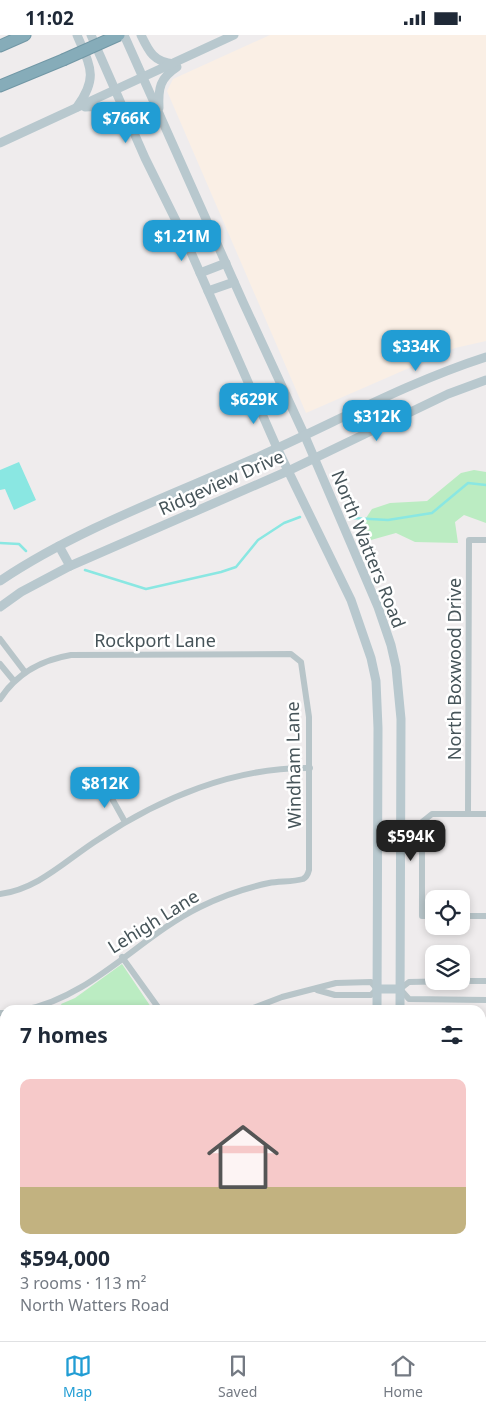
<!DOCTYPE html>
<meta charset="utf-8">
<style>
:root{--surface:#fff;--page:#f6f6f7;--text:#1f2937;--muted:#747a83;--line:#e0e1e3;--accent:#219dd4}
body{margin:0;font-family:"Noto Sans",sans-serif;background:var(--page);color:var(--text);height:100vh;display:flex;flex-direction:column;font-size:19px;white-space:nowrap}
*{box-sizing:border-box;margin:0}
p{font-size:16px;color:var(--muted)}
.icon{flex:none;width:28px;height:28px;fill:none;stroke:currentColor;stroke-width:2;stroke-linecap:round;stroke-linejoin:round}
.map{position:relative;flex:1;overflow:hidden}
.panel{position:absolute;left:0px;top:970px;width:486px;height:336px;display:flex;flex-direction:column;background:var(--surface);border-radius:15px 15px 0 0;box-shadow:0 2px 8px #0003}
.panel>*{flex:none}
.buttons{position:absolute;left:425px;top:855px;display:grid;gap:10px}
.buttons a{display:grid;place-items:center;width:45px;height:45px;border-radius:10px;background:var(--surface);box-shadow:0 2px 8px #0003;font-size:25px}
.price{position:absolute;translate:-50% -42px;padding:0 11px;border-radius:10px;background:var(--accent);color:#fff;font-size:16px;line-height:32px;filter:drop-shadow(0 1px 2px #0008)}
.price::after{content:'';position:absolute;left:50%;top:30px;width:15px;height:11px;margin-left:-8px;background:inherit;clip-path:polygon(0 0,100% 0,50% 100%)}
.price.on{background:#222;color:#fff}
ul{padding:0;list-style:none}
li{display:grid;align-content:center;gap:10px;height:265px;padding:0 20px}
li+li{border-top:1px solid var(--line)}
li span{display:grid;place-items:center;height:155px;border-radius:10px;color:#555}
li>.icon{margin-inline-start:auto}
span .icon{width:90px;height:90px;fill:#fffc;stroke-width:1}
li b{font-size:21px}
h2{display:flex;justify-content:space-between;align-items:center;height:60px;padding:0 20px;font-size:21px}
.status{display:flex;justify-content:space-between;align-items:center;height:35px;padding:0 25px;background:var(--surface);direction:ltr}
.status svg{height:14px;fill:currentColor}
.dock{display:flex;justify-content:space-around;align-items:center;height:70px;border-top:1px solid var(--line);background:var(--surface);font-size:14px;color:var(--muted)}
.dock a{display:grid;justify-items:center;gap:2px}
.dock .on{color:var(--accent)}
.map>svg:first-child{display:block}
.commercial{fill:#faefe5}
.green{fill:#bbecc2}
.water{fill:#8ae7e2}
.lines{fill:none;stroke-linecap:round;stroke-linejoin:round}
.stream{stroke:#8ae7e2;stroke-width:2.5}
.highway-casing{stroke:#7197a5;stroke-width:13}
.street{stroke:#b8c5c9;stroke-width:6}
.secondary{stroke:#b8c8ce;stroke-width:9}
.highway{stroke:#86acb9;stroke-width:11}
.highway-bridge-casing{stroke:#7197a5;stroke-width:13;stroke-linecap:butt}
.highway-bridge{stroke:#86acb9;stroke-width:11}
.labels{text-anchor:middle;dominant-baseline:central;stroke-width:5;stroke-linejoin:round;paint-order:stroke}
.street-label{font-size:18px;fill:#465459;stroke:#fff}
</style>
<div class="status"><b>11:02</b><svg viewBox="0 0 49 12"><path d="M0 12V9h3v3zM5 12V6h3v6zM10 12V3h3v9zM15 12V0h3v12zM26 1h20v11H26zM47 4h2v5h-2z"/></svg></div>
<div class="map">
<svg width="486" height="1306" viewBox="0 0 486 1306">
<rect width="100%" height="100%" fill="#efeced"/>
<!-- commercial -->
<path class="commercial" d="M 270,0 L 486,0 L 486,306 L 455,313 L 306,378 L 167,56 L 173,44 Z"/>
<!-- green -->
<g class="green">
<path d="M 474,435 L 486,437 L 486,488 L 464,480 L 455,487 L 458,508 L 415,507 L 396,498 L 371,505 L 367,497 L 364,486 L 372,474 L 390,468 L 427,466 L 461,438 Z"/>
<path d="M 122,929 L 153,975 L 64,975 L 61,969 L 75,963 Z"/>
</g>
<!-- water -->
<path class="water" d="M 19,427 L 36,465 L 14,475 L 5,454 L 0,455 L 0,435 Z"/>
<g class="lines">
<!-- stream -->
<g class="stream">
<path d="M 352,483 L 388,485 L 432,478 L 468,448 L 486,450"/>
<path d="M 0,508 L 19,509 L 26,516"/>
<path d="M 85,535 L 146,554 L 221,537 L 236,532 L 258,505 L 284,488 L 300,482"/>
</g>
<!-- highway casing -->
<g class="highway-casing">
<g id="highway">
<path d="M 0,11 L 25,0"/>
<path d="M 0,51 L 63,25"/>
</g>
</g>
<!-- street -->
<g class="street">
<path d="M 0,604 L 25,637"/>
<path d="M 0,629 L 14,646"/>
<path d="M 0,664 C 17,638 41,625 71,620 L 291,619 L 301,627 L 309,682 L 309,835 C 308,839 307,842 303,844 C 293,847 279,846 269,848 C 245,853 222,861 200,872 C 140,901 92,962 24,975"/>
<path d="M 105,751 L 125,787"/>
<path d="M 468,779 L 469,505 L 486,505"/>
<path d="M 0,859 C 39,854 67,824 99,804 C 160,763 235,732 310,733"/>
<path d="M 434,881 L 422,881 L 422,787 L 432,779 L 486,779"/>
<path d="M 461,881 L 486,881"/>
<path d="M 122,922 L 160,975"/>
<path d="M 457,946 L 409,947 L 400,954 L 409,964 L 486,965"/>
<path d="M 461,946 L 486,946"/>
<path d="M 248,975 L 282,962 L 336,948 L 371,947 L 377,954 L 371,960 L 335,960 L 317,955"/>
<path d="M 0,978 L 5,978"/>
<path d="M 481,1028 L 486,1028"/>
<path d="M 0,1091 L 5,1091"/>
<path d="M 481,1131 L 486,1131"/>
<path d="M 0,1205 L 5,1205"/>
<path d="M 481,1233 L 486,1233"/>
<path d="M 91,1301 L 91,1306"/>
<path d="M 199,1306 L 199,1301"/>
<path d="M 307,1306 L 307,1301"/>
</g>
<!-- secondary -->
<g class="secondary">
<path d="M 77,0 C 90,31 99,42 77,72"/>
<path d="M 91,0 L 145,123 L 186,206 L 277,413 L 351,565 L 371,623 L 376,646 L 378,693 L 377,975"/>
<path d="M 124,0 L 243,267 L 304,399 L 378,572 L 391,610 L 396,632 L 401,684 L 400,975"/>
<path d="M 141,0 C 149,17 154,27 174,29"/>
<path d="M 85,72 C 102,70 114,77 128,86"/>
<path d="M 159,73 C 158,53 160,43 177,32"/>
<path d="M 0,108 L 234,0"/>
<path d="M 200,238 L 226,228"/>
<path d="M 208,256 L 234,247"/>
<path d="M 59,511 L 70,531"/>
<path d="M 0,546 C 77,494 175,459 260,421 C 334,388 408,347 486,322"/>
<path d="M 0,572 L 21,557 L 70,531 L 288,436 L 448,359 L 486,345"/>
<path d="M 377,954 L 400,954"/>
<path d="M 377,1306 L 377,1301"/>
<path d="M 399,1306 L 399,1301"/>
</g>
<!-- highway -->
<use href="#highway" class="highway"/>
<!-- highway-bridge casing -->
<g class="highway-bridge-casing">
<path id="highway-bridge" d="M 63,25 L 119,0"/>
</g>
<!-- highway-bridge -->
<use href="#highway-bridge" class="highway-bridge"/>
</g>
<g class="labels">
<!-- street labels -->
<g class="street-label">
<text transform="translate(221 447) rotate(-24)">Ridgeview Drive</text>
<text transform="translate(369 514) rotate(68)">North Watters Road</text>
<text x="155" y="605">Rockport Lane</text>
<text transform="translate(454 634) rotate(-90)">North Boxwood Drive</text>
<text transform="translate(293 730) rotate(-91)">Windham Lane</text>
<text transform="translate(153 886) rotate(-32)">Lehigh Lane</text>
</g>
</g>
</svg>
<div class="buttons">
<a><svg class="icon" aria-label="locate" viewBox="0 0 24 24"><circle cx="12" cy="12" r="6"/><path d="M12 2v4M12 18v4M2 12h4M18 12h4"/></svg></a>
<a><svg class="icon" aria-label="layers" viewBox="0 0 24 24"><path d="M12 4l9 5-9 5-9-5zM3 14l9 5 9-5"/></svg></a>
</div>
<b class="price" style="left:126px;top:109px">$766K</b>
<b class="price" style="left:182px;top:227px">$1.21M</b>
<b class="price" style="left:416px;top:337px">$334K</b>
<b class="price" style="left:254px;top:390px">$629K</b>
<b class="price" style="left:377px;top:407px">$312K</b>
<b class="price" style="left:105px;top:774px">$812K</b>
<b class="price on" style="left:411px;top:827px">$594K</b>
<section class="panel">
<h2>7 homes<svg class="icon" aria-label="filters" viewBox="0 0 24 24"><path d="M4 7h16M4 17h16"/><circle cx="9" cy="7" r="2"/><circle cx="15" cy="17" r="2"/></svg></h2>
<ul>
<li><span style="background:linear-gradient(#f6c9c9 70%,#c2b280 0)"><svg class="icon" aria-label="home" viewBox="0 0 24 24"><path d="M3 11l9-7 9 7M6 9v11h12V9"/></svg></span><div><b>$594,000</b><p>3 rooms · 113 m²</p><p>North Watters Road</p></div></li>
</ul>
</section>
</div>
<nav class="dock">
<a class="on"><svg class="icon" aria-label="map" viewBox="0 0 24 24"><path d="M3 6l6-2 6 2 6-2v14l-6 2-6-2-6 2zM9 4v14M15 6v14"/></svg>Map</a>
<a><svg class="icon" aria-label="saved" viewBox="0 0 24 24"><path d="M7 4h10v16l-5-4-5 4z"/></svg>Saved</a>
<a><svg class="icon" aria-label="home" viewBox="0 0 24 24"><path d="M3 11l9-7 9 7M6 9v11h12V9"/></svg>Home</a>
</nav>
